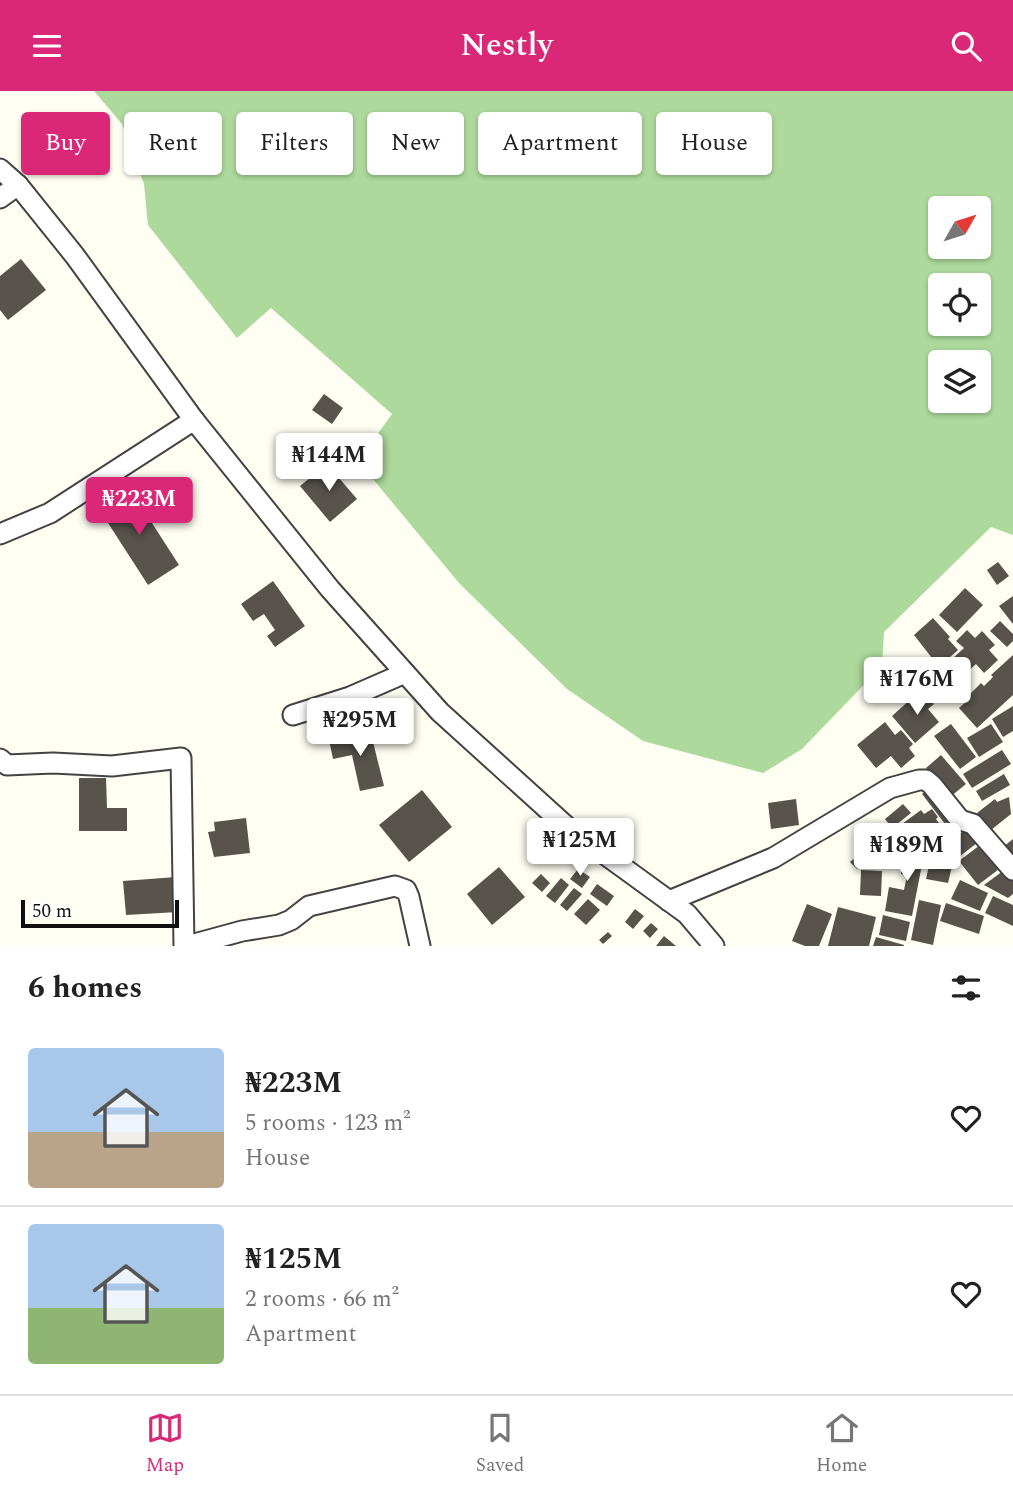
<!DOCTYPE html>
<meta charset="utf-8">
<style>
:root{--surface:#fff;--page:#f6f6f6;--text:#222;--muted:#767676;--line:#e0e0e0;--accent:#db2777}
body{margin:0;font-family:Spectral,serif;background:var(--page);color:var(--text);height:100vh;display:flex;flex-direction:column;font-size:26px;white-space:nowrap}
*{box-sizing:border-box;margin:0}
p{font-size:23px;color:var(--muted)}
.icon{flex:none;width:38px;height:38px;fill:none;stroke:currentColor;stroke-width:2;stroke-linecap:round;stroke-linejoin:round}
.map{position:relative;height:855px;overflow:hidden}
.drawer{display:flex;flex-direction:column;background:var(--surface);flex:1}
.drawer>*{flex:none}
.banner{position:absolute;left:21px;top:21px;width:971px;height:63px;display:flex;gap:14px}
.needle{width:46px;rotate:51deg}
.buttons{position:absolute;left:928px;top:105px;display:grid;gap:14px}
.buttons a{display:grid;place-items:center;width:63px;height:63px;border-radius:7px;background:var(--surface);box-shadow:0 2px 5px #0004;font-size:35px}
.scale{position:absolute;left:21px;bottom:18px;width:158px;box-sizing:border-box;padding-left:7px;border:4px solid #101010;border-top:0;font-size:19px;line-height:24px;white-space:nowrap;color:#101010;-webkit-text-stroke:5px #fff;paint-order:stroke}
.price{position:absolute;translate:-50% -60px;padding:0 16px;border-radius:7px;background:#fff;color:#222;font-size:23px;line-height:46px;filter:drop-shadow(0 2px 4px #0008)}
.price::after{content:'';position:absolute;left:50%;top:42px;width:21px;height:16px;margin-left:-10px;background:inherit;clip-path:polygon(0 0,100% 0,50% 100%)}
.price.active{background:var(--accent);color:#fff}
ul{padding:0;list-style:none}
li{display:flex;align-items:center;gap:21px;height:175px;padding:0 28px}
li+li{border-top:2px solid var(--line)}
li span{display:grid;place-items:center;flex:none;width:196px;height:140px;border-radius:7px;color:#555}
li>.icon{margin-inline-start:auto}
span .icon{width:84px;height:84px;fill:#fffc;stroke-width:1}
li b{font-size:30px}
h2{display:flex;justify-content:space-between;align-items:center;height:84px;padding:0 28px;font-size:30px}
.pill{padding:0 24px;border-radius:7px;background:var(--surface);box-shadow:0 2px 5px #0004;font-size:24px;line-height:63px}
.pill.active{background:var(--accent);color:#fff}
header{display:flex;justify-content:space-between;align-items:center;height:91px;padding:0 28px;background:var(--accent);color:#fff;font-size:32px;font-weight:600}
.menu{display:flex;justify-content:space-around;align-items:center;height:98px;border-top:2px solid var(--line);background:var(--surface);font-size:19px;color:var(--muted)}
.menu a{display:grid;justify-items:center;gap:4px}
.menu .active{color:var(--accent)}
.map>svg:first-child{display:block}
.forest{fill:#add99c;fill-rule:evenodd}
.building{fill:#58534c}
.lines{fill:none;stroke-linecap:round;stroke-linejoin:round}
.minor-casing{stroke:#434343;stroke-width:23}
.minor{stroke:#fff;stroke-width:19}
</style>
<header><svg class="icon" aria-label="menu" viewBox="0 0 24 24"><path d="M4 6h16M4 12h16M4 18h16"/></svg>Nestly<svg class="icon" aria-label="search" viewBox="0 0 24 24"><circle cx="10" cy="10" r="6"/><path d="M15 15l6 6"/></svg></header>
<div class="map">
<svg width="1013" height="855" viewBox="0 0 1013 855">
<rect width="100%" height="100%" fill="#fffef3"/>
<!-- forest -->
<path class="forest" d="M 94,0 L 1013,0 L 1013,444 L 991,436 L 884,541 L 882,575 L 802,658 L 763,682 L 643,650 L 567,598 L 459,492 L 358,370 L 392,323 L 271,217 L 237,247 L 148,134 L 144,93 L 122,33 ZM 940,117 L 978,117 L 978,156 L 940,156 ZM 940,194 L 978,194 L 978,233 L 940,233 ZM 940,271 L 978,271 L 978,310 L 940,310 Z"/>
<!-- building -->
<g class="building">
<path d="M 80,44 L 89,56 L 78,66 L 68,54 Z"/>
<path d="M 21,168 L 46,199 L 8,229 L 0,219 L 0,185 Z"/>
<path d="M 324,303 L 343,317 L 332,333 L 312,319 Z"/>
<path d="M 327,373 L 357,408 L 330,431 L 300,395 Z"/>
<path d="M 130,398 L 179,474 L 148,494 L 99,418 Z"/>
<path d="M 998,471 L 1009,485 L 997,494 L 987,479 Z"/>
<path d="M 273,490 L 305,535 L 275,556 L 267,545 L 275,539 L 264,523 L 253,530 L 241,513 Z"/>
<path d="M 965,497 L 983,514 L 957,541 L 939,524 Z"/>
<path d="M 1013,505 L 1013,533 L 999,515 Z"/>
<path d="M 933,527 L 950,546 L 948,548 L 958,559 L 939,576 L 914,544 Z"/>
<path d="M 1000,530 L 1013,543 L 1013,550 L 1007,556 L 990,540 Z"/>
<path d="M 967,539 L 975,547 L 982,540 L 995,554 L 989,559 L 998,569 L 984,582 L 976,573 L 967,581 L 953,567 L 964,557 L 956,550 Z"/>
<path d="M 1013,564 L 1013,604 L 977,637 L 959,617 L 968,609 L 966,607 L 981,592 L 984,595 L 993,586 L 991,584 Z"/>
<path d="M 951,571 L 966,588 L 939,611 L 925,594 Z"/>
<path d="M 922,598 L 934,613 L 928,618 L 939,631 L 915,652 L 892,625 Z"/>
<path d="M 1013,615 L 1013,640 L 1003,646 L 992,628 Z"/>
<path d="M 885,631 L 895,644 L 901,639 L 913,653 L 909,657 L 915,665 L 901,677 L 891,665 L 876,677 L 857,654 Z"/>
<path d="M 951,633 L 976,666 L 960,678 L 934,645 Z"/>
<path d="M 991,633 L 1003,651 L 979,666 L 967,647 Z"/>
<path d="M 370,639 L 384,695 L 360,700 L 352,664 L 333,668 L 329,649 Z"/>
<path d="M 1002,659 L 1011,673 L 972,697 L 963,683 Z"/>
<path d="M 941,664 L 966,693 L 950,706 L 926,677 Z"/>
<path d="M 1004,683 L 1010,694 L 982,710 L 976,700 Z"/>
<path d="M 79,687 L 106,687 L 107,717 L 127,717 L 127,740 L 79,740 Z"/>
<path d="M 929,698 L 953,726 L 945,733 L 922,703 Z"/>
<path d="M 422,699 L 452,736 L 409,771 L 379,734 Z"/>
<path d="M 1009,706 L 1011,723 L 991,739 L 977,722 L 995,708 L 997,711 Z"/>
<path d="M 796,708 L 799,734 L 771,738 L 768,712 Z"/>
<path d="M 903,713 L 911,722 L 892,737 L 885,728 Z"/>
<path d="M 932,718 L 938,726 L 936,728 L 945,741 L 934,750 L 924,736 L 892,760 L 883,747 L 921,719 L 924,723 Z"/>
<path d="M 246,727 L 250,762 L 214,766 L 208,741 L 215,740 L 214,731 Z"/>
<path d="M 970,735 L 981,749 L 951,772 L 940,759 Z"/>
<path d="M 1013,748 L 1013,768 L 1003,756 Z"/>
<path d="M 984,751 L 1003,775 L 978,794 L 959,770 Z"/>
<path d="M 871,753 L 877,760 L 857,778 L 850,771 Z"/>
<path d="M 906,754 L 925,758 L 912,825 L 885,820 L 889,796 L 904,799 L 907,784 L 901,783 Z"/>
<path d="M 930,770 L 952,775 L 948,792 L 926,788 Z"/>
<path d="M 499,776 L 525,806 L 492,834 L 467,803 Z"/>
<path d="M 1007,777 L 1013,785 L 1013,803 L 1008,807 L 984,794 Z"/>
<path d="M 578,778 L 590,786 L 582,797 L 570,788 Z"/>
<path d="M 861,779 L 882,780 L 881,805 L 860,804 Z"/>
<path d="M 541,783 L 550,792 L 542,801 L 532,792 Z"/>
<path d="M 176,786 L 178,821 L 126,824 L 123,790 Z"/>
<path d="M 561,787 L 569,794 L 555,812 L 546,805 Z"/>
<path d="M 960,789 L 988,802 L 980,820 L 951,808 Z"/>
<path d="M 597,793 L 614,805 L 607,815 L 590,803 Z"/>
<path d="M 574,797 L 582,803 L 567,820 L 560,814 Z"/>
<path d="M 993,805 L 1013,814 L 1013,835 L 985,822 Z"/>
<path d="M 588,808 L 600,819 L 586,834 L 574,823 Z"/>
<path d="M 919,809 L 941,814 L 933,854 L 911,849 Z"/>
<path d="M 946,812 L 984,825 L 979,843 L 940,830 Z"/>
<path d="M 807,813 L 832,823 L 819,855 L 805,855 L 792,850 Z"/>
<path d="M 838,816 L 876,826 L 869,855 L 828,855 Z"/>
<path d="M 635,818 L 644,825 L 633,838 L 625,831 Z"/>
<path d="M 883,824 L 910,831 L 906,850 L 879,844 Z"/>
<path d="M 651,832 L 658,838 L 650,847 L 643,840 Z"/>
<path d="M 608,841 L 612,845 L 603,853 L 599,849 Z"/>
<path d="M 664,845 L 676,855 L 656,855 Z"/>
<path d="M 876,846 L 904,854 L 904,855 L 873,855 Z"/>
</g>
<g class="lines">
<!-- minor casing -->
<g class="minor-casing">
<g id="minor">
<path d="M 0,78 L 18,94 L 75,165 L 194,329 L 330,498 L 440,621 L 566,735 L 687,823 L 714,855"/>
<path d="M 0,107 L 18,94"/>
<path d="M 0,443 L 50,422 L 194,329"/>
<path d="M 293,624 L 350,606 L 405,582"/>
<path d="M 0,668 L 7,674 L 53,672 L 112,675 L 181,667 L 184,855"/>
<path d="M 669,810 L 773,767 L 890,697 L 919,689 L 926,689 L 932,694 L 960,729 L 973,733 L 1013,779"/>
<path d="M 187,855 L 242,840 L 279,834 L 291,829 L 309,815 L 395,795 L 406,799 L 409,806 L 420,855"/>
</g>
</g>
<!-- minor -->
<use href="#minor" class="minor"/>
</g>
</svg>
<div class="buttons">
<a><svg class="needle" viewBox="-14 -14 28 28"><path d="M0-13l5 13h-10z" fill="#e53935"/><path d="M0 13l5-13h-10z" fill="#767676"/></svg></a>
<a><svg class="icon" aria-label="locate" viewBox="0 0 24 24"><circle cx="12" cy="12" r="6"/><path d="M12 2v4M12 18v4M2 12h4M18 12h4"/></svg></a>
<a><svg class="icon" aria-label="layers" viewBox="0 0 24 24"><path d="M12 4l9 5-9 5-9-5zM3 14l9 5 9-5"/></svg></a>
</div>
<div class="scale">50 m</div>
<b class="price" style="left:329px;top:402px">₦144M</b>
<b class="price active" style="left:139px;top:446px">₦223M</b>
<b class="price" style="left:917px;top:626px">₦176M</b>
<b class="price" style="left:360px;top:667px">₦295M</b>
<b class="price" style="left:580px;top:787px">₦125M</b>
<b class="price" style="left:907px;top:792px">₦189M</b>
<div class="banner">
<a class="pill active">Buy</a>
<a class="pill">Rent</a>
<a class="pill">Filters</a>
<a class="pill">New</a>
<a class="pill">Apartment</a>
<a class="pill">House</a>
</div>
</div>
<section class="drawer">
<h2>6 homes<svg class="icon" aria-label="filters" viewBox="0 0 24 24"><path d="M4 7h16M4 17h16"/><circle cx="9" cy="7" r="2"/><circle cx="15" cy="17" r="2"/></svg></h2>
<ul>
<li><span style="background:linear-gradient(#a9c7e8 60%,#b9a48a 0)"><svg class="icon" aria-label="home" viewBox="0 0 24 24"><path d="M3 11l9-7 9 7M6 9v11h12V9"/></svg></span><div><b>₦223M</b><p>5 rooms · 123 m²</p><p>House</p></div><svg class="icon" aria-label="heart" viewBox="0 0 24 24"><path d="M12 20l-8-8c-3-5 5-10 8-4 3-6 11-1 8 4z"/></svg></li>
<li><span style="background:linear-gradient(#a9c7e8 60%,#8fb573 0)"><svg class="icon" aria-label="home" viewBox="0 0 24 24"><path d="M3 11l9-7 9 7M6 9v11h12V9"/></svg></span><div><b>₦125M</b><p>2 rooms · 66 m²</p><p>Apartment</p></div><svg class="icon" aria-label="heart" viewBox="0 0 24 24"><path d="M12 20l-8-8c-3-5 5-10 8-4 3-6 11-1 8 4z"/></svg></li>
</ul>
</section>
<nav class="menu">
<a class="active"><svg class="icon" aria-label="map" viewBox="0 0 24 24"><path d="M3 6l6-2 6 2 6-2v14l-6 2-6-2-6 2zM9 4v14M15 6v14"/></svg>Map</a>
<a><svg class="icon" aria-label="saved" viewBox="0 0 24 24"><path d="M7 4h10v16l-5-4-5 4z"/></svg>Saved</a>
<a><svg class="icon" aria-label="home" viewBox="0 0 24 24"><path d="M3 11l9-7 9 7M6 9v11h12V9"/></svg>Home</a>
</nav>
